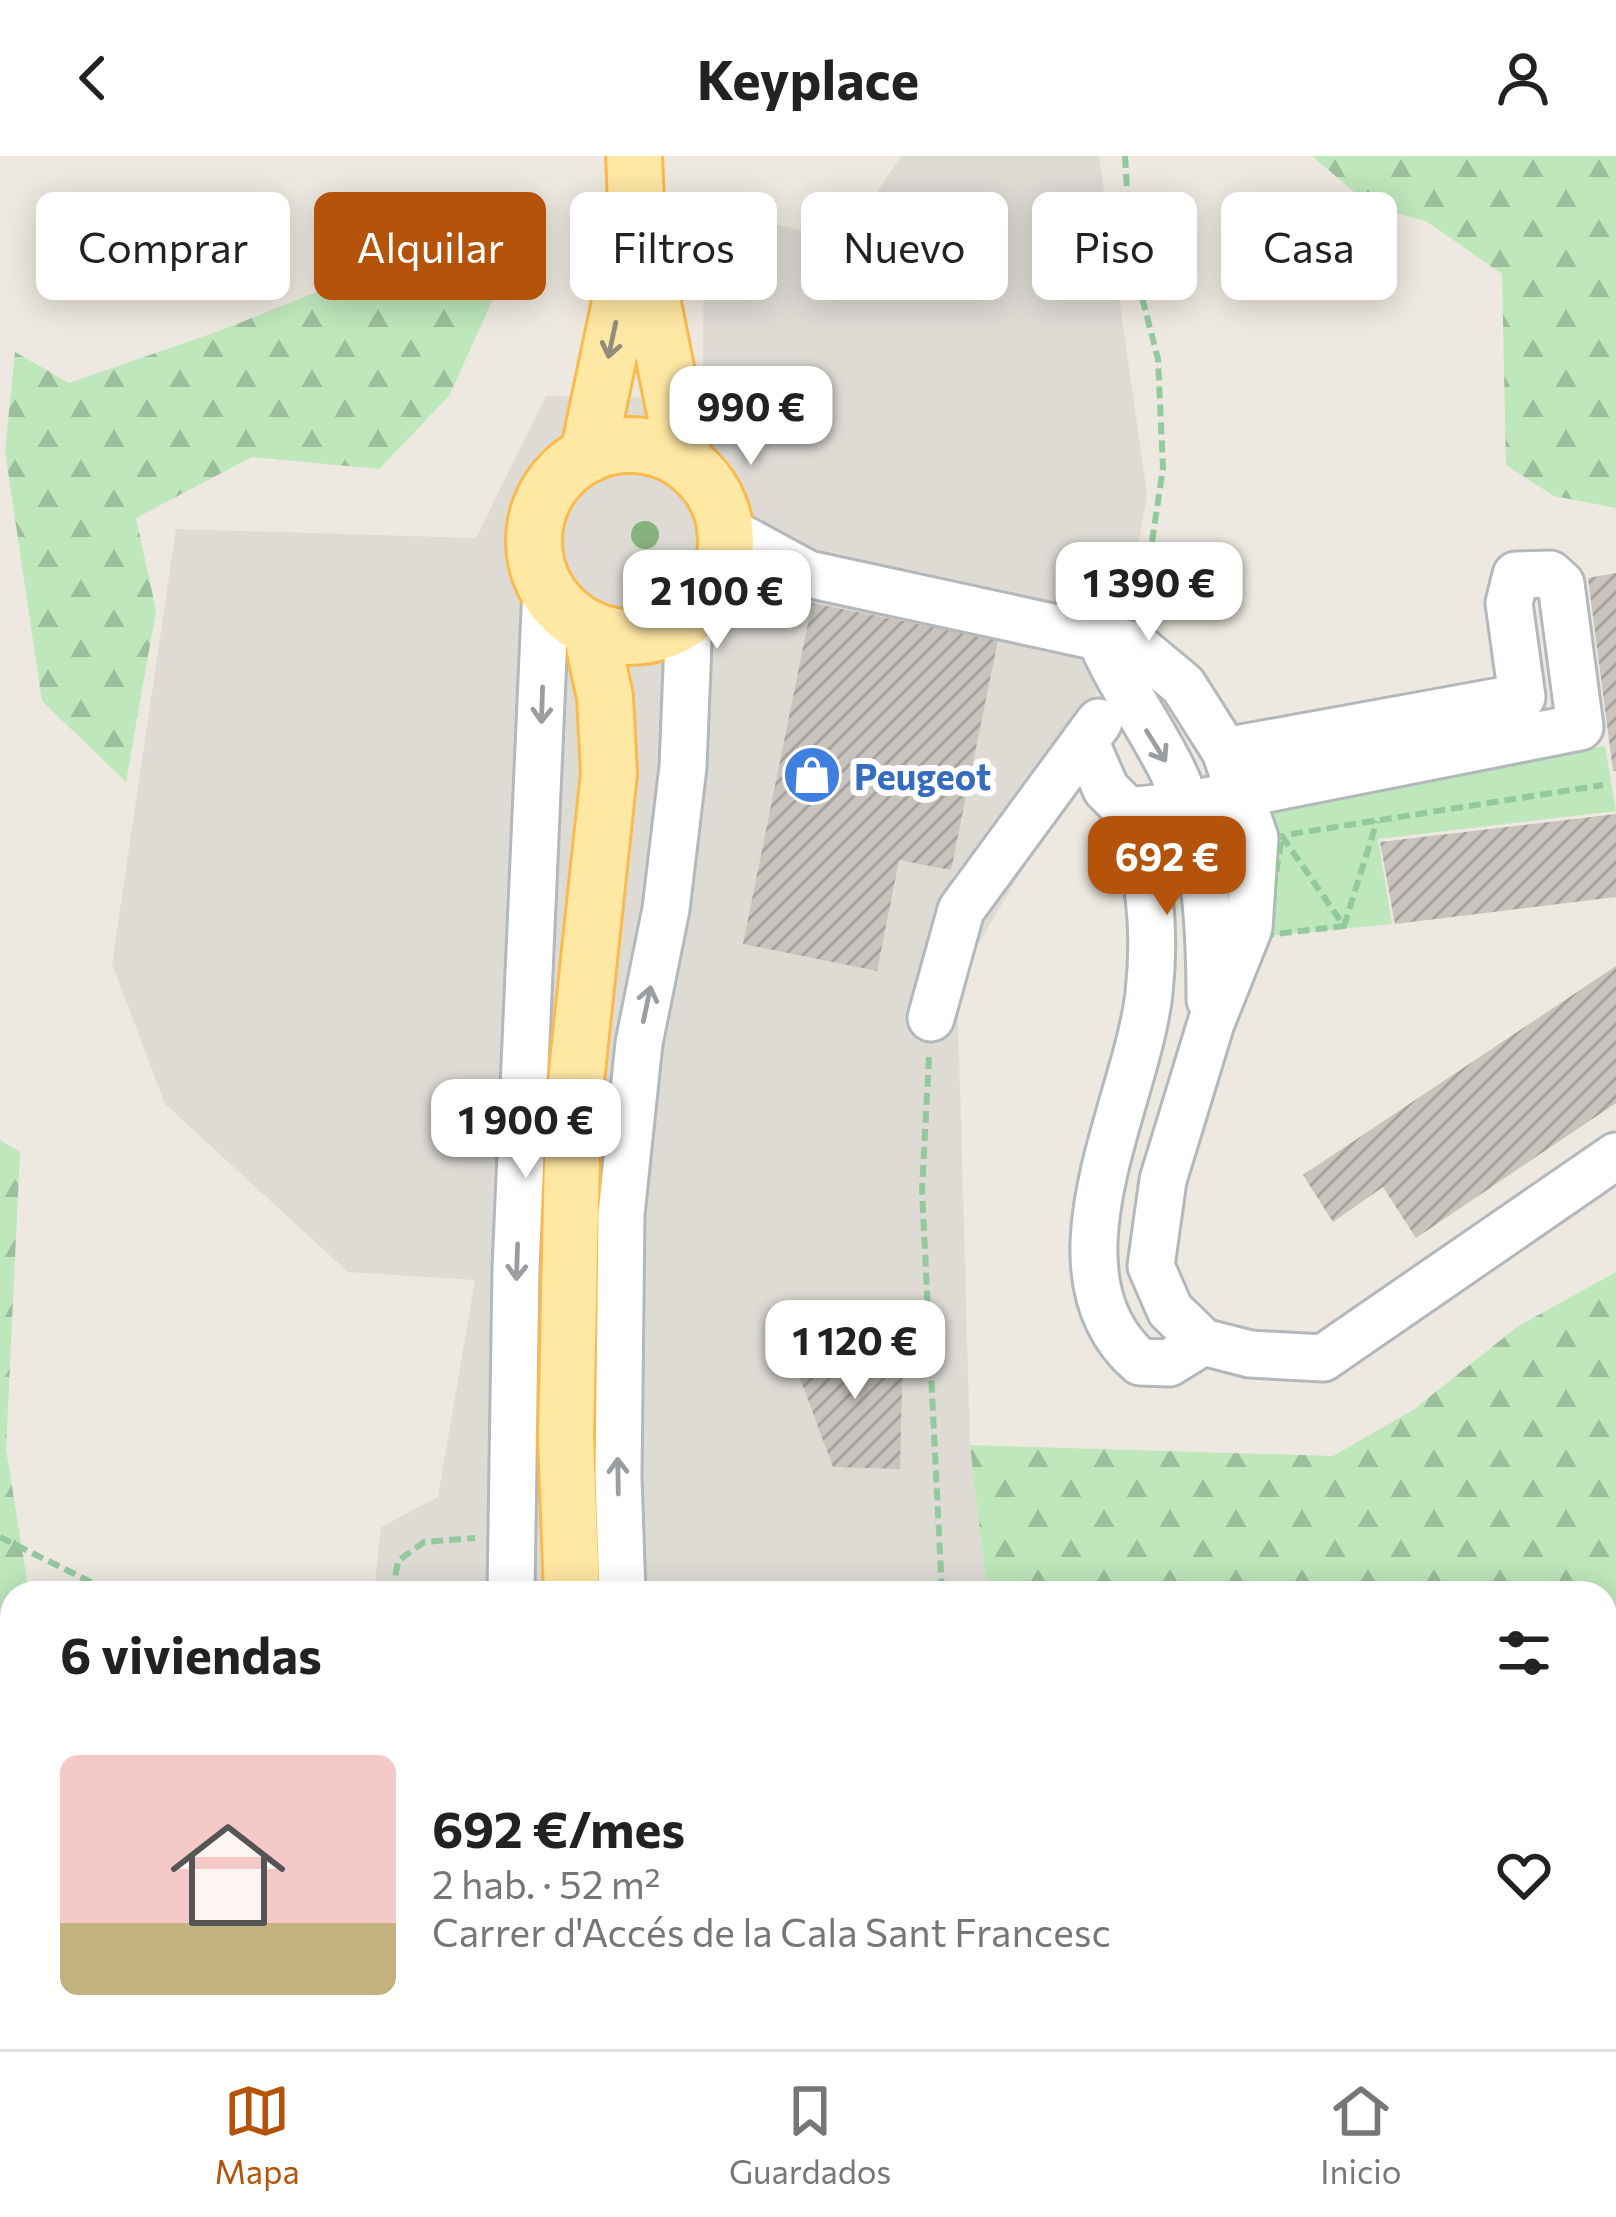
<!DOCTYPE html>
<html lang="es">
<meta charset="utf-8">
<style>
:root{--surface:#fff;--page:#f6f6f6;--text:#222;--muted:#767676;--line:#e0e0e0;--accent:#b45309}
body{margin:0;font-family:Commissioner,sans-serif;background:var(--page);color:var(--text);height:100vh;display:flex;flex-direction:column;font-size:45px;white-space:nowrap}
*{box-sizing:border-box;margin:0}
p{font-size:39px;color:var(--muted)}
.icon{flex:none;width:66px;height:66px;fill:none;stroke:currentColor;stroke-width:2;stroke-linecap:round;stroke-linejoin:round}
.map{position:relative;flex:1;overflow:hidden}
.panel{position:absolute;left:0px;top:1425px;width:1617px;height:468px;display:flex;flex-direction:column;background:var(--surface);border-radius:36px 36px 0 0;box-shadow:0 6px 30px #0003}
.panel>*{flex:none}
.top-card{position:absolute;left:36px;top:36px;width:1545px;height:108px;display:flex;gap:24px}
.price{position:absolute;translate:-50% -102px;padding:0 27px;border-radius:24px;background:#fff;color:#222;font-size:39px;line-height:78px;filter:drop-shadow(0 3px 6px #0008)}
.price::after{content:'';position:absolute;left:50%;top:72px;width:36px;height:27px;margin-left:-18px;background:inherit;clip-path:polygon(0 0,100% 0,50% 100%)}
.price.current{background:var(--accent);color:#fff}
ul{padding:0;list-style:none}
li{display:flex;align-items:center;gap:36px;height:300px;padding:0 60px}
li+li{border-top:3px solid var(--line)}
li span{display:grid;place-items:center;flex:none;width:336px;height:240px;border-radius:18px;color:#555}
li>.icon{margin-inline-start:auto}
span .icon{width:144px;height:144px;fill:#fffc;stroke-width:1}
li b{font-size:51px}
h2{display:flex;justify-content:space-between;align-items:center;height:144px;padding:0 60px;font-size:51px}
.pill{padding:0 42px;border-radius:18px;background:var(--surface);box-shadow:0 6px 30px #0003;font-size:42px;line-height:108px}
.pill.current{background:var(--accent);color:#fff}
header{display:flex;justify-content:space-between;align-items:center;height:156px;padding:0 60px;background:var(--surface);font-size:54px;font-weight:700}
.menu{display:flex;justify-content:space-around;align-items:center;height:168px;border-top:3px solid var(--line);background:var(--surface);font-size:33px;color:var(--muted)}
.menu a{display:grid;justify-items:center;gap:6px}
.menu .current{color:var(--accent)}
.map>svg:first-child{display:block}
.industrial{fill:#dedbd5}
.education{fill:#ddd8cf}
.grass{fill:#bee7bb}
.forest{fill:url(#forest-firs)}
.building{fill:url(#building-hatch)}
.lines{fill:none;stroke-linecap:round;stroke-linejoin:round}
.minor-casing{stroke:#b3b8bc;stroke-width:51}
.major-casing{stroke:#faba4d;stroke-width:60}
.path{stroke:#93c99d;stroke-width:6;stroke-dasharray:12 6;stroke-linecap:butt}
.minor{stroke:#fff;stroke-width:45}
.major{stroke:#ffe8a4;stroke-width:54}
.tree{fill:#86b27e}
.oneway{stroke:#938e7a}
.oneway2{stroke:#9b9ea1}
.labels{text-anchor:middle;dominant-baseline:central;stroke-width:12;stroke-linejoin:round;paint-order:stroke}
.shop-label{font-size:36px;font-weight:bold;fill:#366cbe;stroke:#fff;text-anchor:start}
</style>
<header><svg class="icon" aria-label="back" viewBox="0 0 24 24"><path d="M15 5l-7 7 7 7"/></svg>Keyplace<svg class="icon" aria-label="person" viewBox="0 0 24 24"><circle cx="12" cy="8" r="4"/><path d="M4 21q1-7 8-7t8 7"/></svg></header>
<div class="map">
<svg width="1616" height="1893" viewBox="0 0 1616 1893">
<defs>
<pattern id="forest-firs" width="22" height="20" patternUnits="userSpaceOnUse" patternTransform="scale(3)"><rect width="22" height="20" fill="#bee7bb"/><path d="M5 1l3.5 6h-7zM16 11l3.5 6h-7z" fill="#9dbe9c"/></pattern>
<pattern id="building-hatch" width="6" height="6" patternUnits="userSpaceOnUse" patternTransform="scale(3)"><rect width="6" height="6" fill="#c8c4bd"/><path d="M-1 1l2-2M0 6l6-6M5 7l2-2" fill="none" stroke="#a5a29d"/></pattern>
</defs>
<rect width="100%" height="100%" fill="#ede9e0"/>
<!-- industrial -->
<g class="industrial">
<path d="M 901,0 L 1099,0 L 1147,339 L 1126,458 L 1042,680 L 957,824 L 970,1289 L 987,1437 L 374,1437 L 381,1371 L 438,1341 L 475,1124 L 348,1116 L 165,948 L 112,808 L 176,373 L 476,382 L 546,240 L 703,243 L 704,56 L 847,82 Z"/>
<path d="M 309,1881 L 1075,1881 L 1086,1893 L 304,1893 Z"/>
</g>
<!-- education -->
<path class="education" d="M 1616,1815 L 1616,1893 L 1436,1893 L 1435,1881 L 1605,1881 L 1605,1819 Z"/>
<!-- grass -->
<path class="grass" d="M 1605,590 L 1616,655 L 1378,683 L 1392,768 L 1258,781 L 1264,650 Z"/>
<!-- forest -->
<g class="forest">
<path d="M 1312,0 L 1616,0 L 1616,352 L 1554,340 L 1506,309 L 1502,118 L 1426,65 L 1372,51 Z"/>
<path d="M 536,48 L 449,240 L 379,313 L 252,301 L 136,362 L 156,454 L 126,626 L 42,545 L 5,295 L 15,196 L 69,227 L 222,174 Z"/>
<path d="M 0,984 L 20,996 L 6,1293 L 29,1437 L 12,1437 L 12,1610 L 0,1615 Z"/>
<path d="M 1616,1116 L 1616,1703 L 1605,1698 L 1605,1437 L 987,1437 L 970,1289 L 1333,1300 L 1413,1254 L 1517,1171 Z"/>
<path d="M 1076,1881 L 1399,1881 L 1398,1893 L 1086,1893 Z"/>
</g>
<!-- building -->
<g class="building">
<path d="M 1616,417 L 1616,615 L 1613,615 L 1588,422 Z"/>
<path d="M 812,447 L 998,484 L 951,714 L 899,704 L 877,815 L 743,788 Z"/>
<path d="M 1616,658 L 1616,741 L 1395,768 L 1380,686 Z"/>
<path d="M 1616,810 L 1616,947 L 1416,1082 L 1383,1031 L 1333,1066 L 1303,1019 Z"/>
<path d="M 788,1190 L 903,1192 L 900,1313 L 833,1311 Z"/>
<path d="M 752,1881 L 860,1881 L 864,1893 L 756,1893 Z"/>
</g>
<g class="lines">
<!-- minor casing -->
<g class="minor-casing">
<g id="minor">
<path d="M 725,373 L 808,418 L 1135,489 L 1183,529 L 1225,595 L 1255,682 L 1249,772 L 1211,867 L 1163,1024 L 1151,1110 L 1170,1154 L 1203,1186 L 1250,1198 L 1323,1202 L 1616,1000"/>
<path d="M 711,437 L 808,418"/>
<path d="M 1099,480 C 1120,530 1151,570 1174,618 C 1206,686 1210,770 1210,844"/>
<path d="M 1085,585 L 1106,633 L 1128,655 L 1185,649 L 1580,571 L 1561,428 L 1550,418 L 1516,419 L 1509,447 L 1522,541 L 1225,595"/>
<path d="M 1128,655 C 1150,716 1156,772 1149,837 C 1137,947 1037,1115 1140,1206 L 1169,1207 L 1203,1186"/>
<path d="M 931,862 L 961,754 L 1099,566"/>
<path d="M 511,1437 L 516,1112 L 546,432"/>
<path d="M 622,1437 L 618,1321 L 621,1058 L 639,887 L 666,753 L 683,611 L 689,461"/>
<path d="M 585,1881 L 587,1893"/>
<path d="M 687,1881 L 689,1893"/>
</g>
</g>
<!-- major casing -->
<g class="major-casing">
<g id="major">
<path d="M 634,0 L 637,69 L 685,306"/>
<circle cx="630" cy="385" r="96"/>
<path d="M 588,299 L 632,89"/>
<path d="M 572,1437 L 566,1283 L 573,953 L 609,617 L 605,541 L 590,472"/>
<path d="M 629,1881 L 632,1893"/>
</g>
</g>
<!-- path -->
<g class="path">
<path d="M 1125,0 L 1131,99 L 1158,203 L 1163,312 L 1142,453"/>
<path d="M 1291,678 L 1603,629"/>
<path d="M 1282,680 L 1344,770 L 1266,779 Z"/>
<path d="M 1344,770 L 1377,665"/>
<path d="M 929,901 L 922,1035 L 942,1437"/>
<path d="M 0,1381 L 113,1437"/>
<path d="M 392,1437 L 398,1405 L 424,1386 L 475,1382"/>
<path d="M 981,1881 L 984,1893"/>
</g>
<!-- minor -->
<use href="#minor" class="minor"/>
<!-- major -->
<use href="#major" class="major"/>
</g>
<!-- trees -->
<circle class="tree" cx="645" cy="379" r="14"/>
<!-- one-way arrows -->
<defs><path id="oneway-shaft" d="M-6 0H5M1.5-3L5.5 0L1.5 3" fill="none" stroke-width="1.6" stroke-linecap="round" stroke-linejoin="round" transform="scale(3)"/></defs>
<use class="oneway" href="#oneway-shaft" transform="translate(612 184) rotate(102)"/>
<g class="oneway2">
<use href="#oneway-shaft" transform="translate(542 549) rotate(92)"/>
<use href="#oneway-shaft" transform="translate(1156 590) rotate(58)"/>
<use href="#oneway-shaft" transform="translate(647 848) rotate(-78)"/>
<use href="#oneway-shaft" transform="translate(517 1106) rotate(92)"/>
<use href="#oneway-shaft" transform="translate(618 1320) rotate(-91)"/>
</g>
<!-- icons -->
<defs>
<g id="shop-disc" transform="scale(3)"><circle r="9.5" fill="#3f7fe0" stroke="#fff"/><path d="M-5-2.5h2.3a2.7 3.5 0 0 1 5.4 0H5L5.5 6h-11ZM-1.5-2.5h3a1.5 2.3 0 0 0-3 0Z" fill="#fff"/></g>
</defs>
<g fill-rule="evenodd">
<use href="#shop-disc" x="812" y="619"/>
</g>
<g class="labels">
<!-- shop labels -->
<g class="shop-label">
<text x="854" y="619">Peugeot</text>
</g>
</g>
</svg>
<b class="price" style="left:751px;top:312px">990 €</b>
<b class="price" style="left:1149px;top:488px">1 390 €</b>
<b class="price" style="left:717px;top:496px">2 100 €</b>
<b class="price current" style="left:1167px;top:762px">692 €</b>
<b class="price" style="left:526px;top:1025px">1 900 €</b>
<b class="price" style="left:855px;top:1246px">1 120 €</b>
<div class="top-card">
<a class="pill">Comprar</a>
<a class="pill current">Alquilar</a>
<a class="pill">Filtros</a>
<a class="pill">Nuevo</a>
<a class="pill">Piso</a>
<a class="pill">Casa</a>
</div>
<section class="panel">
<h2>6 viviendas<svg class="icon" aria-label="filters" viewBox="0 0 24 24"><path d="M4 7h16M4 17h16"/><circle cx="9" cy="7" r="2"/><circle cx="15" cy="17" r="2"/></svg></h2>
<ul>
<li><span style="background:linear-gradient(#f6c9c9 70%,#c2b280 0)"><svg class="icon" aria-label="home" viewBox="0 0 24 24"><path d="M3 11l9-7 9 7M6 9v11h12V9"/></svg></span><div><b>692 €/mes</b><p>2 hab. · 52 m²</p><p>Carrer d'Accés de la Cala Sant Francesc</p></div><svg class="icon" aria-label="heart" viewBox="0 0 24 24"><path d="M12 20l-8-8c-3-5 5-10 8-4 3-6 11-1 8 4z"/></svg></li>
</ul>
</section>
</div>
<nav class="menu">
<a class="current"><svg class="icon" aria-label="map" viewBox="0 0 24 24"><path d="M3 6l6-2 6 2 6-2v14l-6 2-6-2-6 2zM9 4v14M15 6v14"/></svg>Mapa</a>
<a><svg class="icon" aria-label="saved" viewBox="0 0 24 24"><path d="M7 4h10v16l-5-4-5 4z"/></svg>Guardados</a>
<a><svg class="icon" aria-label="home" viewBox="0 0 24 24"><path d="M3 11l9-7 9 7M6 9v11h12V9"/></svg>Inicio</a>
</nav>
